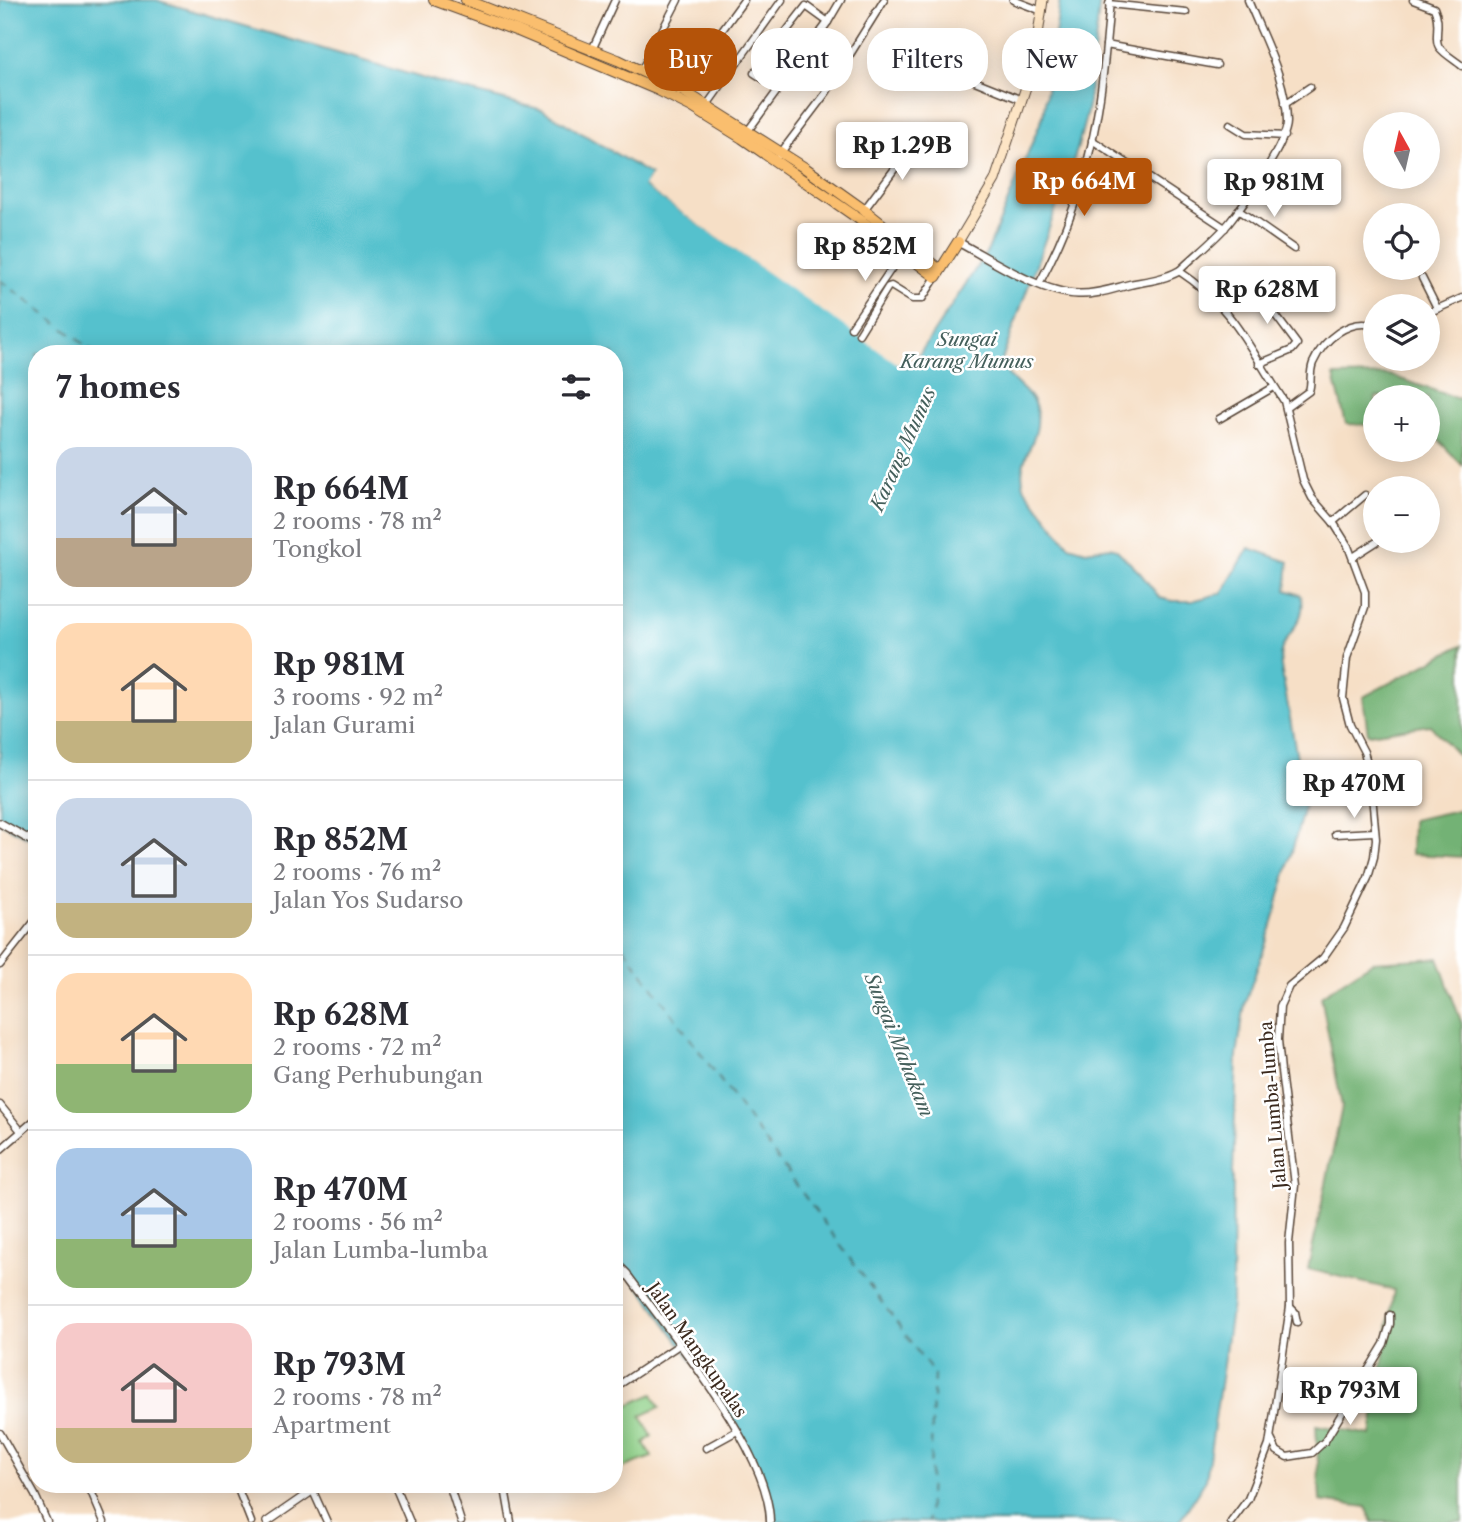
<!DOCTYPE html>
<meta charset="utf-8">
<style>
:root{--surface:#fff;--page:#f2f2f3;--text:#2b2b33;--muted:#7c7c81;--line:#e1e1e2;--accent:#b45309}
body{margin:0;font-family:"Libre Caslon Text",serif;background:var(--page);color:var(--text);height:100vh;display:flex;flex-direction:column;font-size:26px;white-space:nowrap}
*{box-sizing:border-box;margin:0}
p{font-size:23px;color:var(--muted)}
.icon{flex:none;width:38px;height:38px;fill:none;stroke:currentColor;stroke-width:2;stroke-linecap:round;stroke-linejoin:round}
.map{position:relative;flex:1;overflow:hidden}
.details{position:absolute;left:28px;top:345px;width:595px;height:1148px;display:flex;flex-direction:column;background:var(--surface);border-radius:28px;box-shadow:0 4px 18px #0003}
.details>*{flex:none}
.top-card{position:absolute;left:644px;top:28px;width:665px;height:63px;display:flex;gap:14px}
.needle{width:46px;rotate:352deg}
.fabs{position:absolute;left:1363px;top:112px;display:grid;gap:14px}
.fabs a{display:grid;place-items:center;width:77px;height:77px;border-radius:50%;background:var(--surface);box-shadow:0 4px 18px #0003;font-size:35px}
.price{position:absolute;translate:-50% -60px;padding:0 16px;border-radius:7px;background:#fff;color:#222;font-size:23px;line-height:46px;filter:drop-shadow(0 2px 4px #0008)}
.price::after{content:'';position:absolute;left:50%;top:42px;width:21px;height:16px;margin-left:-10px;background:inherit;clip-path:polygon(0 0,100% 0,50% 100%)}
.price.selected{background:var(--accent);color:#fff}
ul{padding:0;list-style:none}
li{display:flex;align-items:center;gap:21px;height:175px;padding:0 28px}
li+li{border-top:2px solid var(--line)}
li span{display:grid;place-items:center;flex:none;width:196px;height:140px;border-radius:21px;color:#555}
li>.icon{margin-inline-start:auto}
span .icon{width:84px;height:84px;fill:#fffc;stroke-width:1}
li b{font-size:30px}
h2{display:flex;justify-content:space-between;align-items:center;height:84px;padding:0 28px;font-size:30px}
.pill{padding:0 24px;border-radius:28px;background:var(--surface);box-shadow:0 4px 18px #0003;font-size:24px;line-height:63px}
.pill.selected{background:var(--accent);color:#fff}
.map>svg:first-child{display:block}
.green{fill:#8fd088;stroke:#657d53;stroke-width:2}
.forest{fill:#73b274;stroke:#576e49;stroke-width:2}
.water{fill:#54c1cd;stroke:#487676;stroke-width:2}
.pier{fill:#f6dfc6}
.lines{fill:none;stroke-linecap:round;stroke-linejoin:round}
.ferry{stroke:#445f5b;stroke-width:2;stroke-dasharray:9 7;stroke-linecap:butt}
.minor-casing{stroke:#574537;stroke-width:9}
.tertiary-casing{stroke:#574537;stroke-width:10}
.secondary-casing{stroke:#574537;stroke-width:11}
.trunk-casing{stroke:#574537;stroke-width:12}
.minor{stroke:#fff;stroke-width:6}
.tertiary{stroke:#fff;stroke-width:7}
.secondary{stroke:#fde5c5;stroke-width:9}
.trunk{stroke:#fabe6e;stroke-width:10}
.labels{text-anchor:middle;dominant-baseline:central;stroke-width:5;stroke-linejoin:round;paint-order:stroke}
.street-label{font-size:18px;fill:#3b2a1e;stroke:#fff}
.water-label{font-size:19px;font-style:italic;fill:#445f5b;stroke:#fff}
</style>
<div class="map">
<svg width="1462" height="1522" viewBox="0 0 1462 1522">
<rect width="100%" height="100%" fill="#fff"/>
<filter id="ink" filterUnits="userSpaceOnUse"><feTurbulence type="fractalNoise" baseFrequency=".0143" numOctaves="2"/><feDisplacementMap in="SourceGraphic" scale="14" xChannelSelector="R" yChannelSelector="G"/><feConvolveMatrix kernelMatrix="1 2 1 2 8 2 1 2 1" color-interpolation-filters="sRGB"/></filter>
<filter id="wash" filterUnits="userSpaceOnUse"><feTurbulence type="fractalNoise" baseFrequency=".00686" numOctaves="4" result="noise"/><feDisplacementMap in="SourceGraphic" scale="28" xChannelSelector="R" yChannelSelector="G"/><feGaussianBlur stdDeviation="1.57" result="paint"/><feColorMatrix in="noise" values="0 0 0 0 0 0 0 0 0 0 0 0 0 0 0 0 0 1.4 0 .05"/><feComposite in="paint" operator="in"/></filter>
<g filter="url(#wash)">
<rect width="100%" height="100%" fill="#f6dfc6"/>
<!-- green -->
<path class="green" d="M 614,1388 L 628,1405 L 653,1394 L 660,1407 L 641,1416 L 652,1436 L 644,1443 L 652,1457 L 614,1471 Z"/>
<!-- forest -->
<g class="forest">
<path d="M 1389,375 L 1459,399 L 1462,396 L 1462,465 L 1428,429 L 1428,397 L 1376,397 L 1375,425 L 1346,424 L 1334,376 Z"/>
<path d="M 1462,645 L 1462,760 L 1430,725 L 1368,734 L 1363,697 Z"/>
<path d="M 1462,809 L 1462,857 L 1411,854 L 1412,820 Z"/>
<path d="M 1438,958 L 1462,1024 L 1462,1522 L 1373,1522 L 1366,1507 L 1320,1501 L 1316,1425 L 1371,1435 L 1394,1290 L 1308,1269 L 1342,1107 L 1321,996 L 1372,962 Z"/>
</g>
<!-- water -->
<path class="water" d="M 0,0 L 156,0 L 446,85 L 543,110 L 651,175 L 644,186 L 907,368 L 919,355 L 988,250 L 1043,116 L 1060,0 L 1100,0 L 1087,112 L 1077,150 L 1002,360 C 1003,380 1031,388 1036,409 C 1044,441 1013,458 1025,489 L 1069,546 L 1086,551 L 1110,547 L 1116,549 L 1140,573 L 1160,598 L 1172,601 L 1192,601 L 1222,593 L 1249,548 L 1289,562 L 1286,590 L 1301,595 C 1308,619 1289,630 1281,651 C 1279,658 1281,666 1282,673 L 1305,803 L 1271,929 L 1245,1003 L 1237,1055 L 1233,1173 L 1232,1304 L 1206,1480 L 1179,1522 L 772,1522 L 774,1506 L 737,1425 L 650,1301 L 614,1256 L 614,354 L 37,354 L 37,842 L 0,823 Z"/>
<!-- pier -->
<path class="pier" d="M 651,175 L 654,177 L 649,185 L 904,364 L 902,367 L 644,186 Z"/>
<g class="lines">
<!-- ferry -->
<g class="ferry">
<path d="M 0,280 L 97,354"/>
<path d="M 614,934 L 934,1374 L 928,1522"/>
</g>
</g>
</g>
<g filter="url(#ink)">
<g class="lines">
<!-- minor casing -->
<g class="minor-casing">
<g id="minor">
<path d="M 1013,0 L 1042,11"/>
<path d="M 1413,0 L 1434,8 C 1442,25 1433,37 1439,47 C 1444,54 1455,60 1462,66"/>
<path d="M 1109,4 L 1186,12"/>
<path d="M 1106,45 L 1217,65"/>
<path d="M 591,52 L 615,0"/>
<path d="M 940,67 L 1022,100"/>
<path d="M 641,71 L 678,0"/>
<path d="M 679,89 L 700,48 L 709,48 L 744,0"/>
<path d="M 779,89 L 754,73 L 806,6 L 828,22"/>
<path d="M 1285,104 L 1310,87"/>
<path d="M 707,105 L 782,0"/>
<path d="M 1230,124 L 1246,134 L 1285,136"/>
<path d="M 747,132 L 828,22 L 841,0"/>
<path d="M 1092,140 L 1225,228"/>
<path d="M 779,155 L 826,93 L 884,0"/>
<path d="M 1266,168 L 1329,194"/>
<path d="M 864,210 L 896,167 L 915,136"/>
<path d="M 1238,210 L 1294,249"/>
<path d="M 1422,278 L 1437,308"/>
<path d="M 1039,284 C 1055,254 1069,223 1079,190 C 1099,130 1105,63 1110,0"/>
<path d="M 1428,313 L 1462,298"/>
<path d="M 851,328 L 902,253"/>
<path d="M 859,334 L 888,287 L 891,286 L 912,299 L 922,299 L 936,277"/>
<path d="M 1259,364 L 1292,350 L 1297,344 L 1262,297"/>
<path d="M 1287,407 L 1309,391 C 1312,382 1309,373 1313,363 C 1323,340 1349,317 1376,326"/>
<path d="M 1219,419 L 1274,387"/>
<path d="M 1333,522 L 1365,495"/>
<path d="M 1353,557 L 1378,541"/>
<path d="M 1335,834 L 1375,832"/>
<path d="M 0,965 L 37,918"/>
<path d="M 0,1105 L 21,1131"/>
<path d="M 0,1150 L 37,1118"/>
<path d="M 627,1274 C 669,1332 770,1451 770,1522"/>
<path d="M 1290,1307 L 1295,1312 L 1297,1322"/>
<path d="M 34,1364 L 37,1369"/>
<path d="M 614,1388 L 679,1345"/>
<path d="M 0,1433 L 35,1495 L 47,1522"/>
<path d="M 1271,1439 L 1277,1451 L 1287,1457 L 1312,1453 L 1325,1441 L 1384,1344 L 1390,1324 L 1390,1315"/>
<path d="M 706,1448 L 737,1431"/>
<path d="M 88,1484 L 104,1522"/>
<path d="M 236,1484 L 251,1522"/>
<path d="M 394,1484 L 410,1522"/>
<path d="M 449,1484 L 461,1522"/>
<path d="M 498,1484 L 505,1488 L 511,1522"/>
<path d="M 313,1491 L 327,1522"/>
<path d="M 1231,1522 L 1248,1499 L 1269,1445 L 1290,1307 L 1289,1243 L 1295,1185 L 1281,1071 L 1278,1040 L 1280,1006 L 1289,986 L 1323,958 L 1344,928 L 1368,878 L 1374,857 L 1376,839 L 1370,773 L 1364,752 L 1350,725 L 1343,698 L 1347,658 L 1365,607 L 1365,592 L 1348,546 L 1333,522 L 1312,498 L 1303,480 L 1284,401 C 1249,348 1234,307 1179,271 C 1195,255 1215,240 1229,223 C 1244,204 1287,143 1287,122 C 1287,80 1263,38 1248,0"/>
</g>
</g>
<!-- tertiary casing -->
<g class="tertiary-casing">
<g id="tertiary">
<path d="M 958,242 C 992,260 1040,293 1078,294 C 1096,295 1115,288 1132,284 C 1148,281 1165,279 1179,271"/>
<path d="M 0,823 L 37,844"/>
<path d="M 614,1261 L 627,1274 L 614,1283"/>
<path d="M 267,1522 L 322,1484"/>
</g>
</g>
<!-- secondary casing -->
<g class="secondary-casing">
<path id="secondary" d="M 958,242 L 995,180 L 1027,84 L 1036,48 L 1043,0"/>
</g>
<!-- trunk casing -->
<g class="trunk-casing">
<g id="trunk">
<path d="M 434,0 L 518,31 L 658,90 L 692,107 L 742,138 L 859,219 L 936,277 L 958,242"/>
<path d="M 466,0 L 618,60 L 685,92 L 805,168 L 864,210 L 940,270"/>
</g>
</g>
<!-- minor -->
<use href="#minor" class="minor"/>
<!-- tertiary -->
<use href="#tertiary" class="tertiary"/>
<!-- secondary -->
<use href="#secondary" class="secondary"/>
<!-- trunk -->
<use href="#trunk" class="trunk"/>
</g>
</g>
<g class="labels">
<!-- street labels -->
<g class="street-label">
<text transform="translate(1273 1105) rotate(-95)">Jalan Lumba-lumba</text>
<text transform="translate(697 1350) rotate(55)">Jalan Mangkupalas</text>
</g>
<!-- water labels -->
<g class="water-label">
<text x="967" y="339">Sungai<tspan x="967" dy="22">Karang Mumus</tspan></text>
<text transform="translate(903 449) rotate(-66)">Karang Mumus</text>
<text transform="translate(899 1045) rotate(68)">Sungai Mahakam</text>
</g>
</g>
</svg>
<div class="fabs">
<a><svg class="needle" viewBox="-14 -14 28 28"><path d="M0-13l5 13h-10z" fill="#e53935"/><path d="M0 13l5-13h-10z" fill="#7c7c81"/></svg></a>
<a><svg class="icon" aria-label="locate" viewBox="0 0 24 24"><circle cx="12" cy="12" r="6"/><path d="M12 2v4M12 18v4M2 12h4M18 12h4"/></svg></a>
<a><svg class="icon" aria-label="layers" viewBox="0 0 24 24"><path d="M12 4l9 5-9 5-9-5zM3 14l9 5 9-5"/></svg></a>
<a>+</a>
<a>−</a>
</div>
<b class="price" style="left:902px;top:182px">Rp 1.29B</b>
<b class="price selected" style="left:1084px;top:218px">Rp 664M</b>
<b class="price" style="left:1274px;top:219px">Rp 981M</b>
<b class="price" style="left:865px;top:283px">Rp 852M</b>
<b class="price" style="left:1267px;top:326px">Rp 628M</b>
<b class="price" style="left:1354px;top:820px">Rp 470M</b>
<b class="price" style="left:1350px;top:1427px">Rp 793M</b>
<div class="top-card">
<a class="pill selected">Buy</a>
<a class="pill">Rent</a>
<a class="pill">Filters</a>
<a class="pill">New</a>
</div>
<section class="details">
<h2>7 homes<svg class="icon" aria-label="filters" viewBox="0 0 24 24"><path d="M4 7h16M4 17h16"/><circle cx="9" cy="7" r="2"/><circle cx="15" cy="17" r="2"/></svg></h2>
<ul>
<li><span style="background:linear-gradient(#c9d6e8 65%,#b9a48a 0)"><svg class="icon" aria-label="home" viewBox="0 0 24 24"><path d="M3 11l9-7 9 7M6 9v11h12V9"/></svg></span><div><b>Rp 664M</b><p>2 rooms · 78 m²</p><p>Tongkol</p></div></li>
<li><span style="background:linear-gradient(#ffd9b3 70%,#c2b280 0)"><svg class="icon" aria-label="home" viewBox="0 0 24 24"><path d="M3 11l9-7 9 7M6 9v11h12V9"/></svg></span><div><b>Rp 981M</b><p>3 rooms · 92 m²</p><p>Jalan Gurami</p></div></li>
<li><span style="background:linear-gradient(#c9d6e8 75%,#c2b280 0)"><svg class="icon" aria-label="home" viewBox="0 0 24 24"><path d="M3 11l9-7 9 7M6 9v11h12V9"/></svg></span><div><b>Rp 852M</b><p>2 rooms · 76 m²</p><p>Jalan Yos Sudarso</p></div></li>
<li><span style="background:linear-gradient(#ffd9b3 65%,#8fb573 0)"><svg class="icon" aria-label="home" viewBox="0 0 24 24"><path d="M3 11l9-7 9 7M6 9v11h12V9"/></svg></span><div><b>Rp 628M</b><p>2 rooms · 72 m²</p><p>Gang Perhubungan</p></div></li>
<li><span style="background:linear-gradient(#a9c7e8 65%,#8fb573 0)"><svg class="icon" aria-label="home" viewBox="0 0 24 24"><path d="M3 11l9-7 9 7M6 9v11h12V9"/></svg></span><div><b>Rp 470M</b><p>2 rooms · 56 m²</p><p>Jalan Lumba-lumba</p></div></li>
<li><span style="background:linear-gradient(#f6c9c9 75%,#c2b280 0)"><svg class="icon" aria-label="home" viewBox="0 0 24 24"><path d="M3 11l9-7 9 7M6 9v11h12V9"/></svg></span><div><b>Rp 793M</b><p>2 rooms · 78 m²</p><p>Apartment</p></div></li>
</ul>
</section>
</div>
